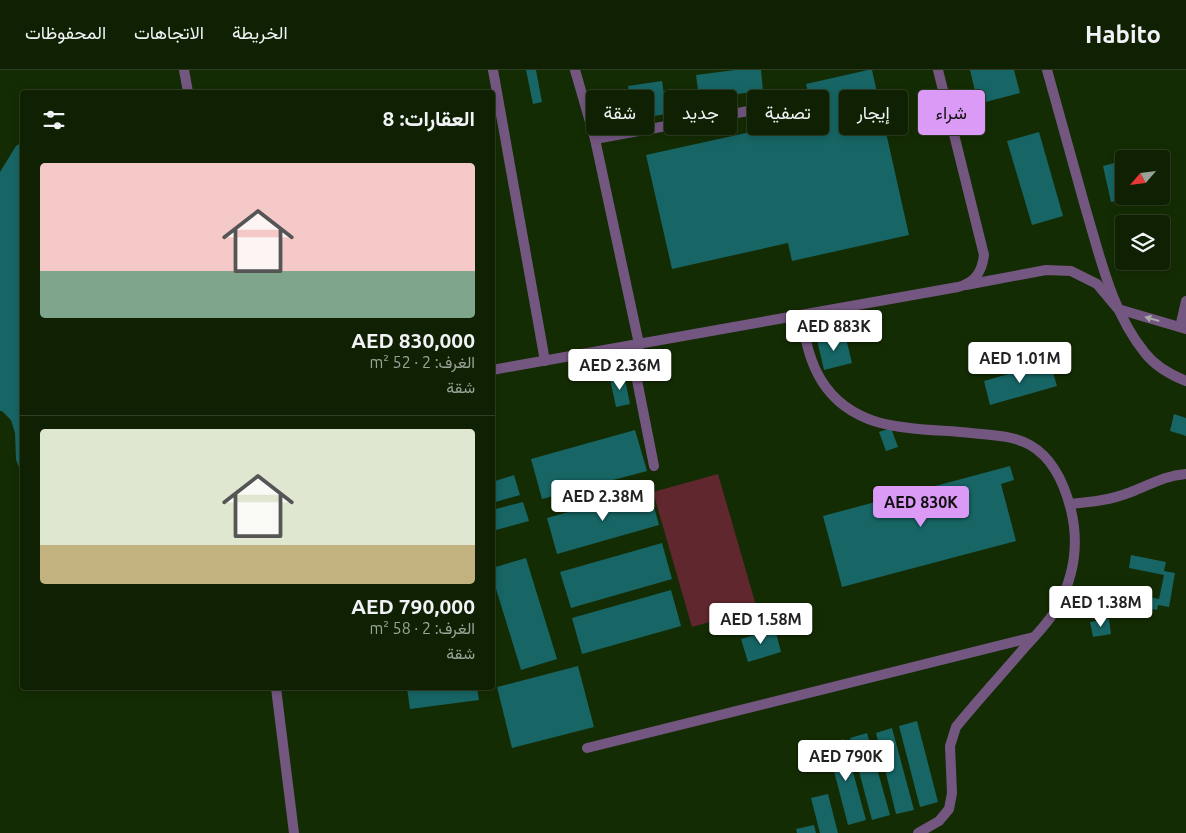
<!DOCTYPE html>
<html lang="ar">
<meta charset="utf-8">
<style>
:root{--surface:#0f2102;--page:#18290c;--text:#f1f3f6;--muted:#9ba399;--line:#2f3e24;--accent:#da9af6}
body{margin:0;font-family:Ubuntu,Vazirmatn,sans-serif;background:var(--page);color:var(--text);direction:rtl;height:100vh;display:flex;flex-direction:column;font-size:19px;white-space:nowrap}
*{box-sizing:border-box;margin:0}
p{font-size:16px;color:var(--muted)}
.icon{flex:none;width:28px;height:28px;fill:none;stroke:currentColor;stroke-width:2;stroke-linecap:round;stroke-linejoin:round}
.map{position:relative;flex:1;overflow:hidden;direction:ltr}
.panel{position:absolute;left:20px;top:20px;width:475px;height:600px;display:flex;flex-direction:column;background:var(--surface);border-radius:5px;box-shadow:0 2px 8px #0003,0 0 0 1px var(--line);direction:rtl}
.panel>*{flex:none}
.guide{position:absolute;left:510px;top:20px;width:475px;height:45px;direction:rtl;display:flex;gap:10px}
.needle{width:32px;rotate:242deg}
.controls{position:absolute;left:1115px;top:80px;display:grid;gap:10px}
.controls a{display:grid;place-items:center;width:55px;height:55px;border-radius:5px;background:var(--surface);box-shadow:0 2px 8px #0003,0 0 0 1px var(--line);font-size:25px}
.price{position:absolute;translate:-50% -42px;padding:0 11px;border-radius:5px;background:#fff;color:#222;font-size:16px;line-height:32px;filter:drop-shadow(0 1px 2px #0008)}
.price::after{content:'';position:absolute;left:50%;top:30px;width:15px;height:11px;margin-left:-8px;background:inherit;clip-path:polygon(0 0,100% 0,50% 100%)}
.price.on{background:var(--accent);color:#111}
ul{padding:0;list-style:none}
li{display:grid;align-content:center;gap:10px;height:265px;padding:0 20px}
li+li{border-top:1px solid var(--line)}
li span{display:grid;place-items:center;height:155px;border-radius:5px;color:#555}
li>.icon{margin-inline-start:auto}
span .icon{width:90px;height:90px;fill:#fffc;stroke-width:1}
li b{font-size:21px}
h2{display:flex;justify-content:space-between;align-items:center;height:60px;padding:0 20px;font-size:21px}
.chip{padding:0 18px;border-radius:5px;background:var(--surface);box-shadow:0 2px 8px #0003,0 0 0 1px var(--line);font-size:18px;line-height:45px}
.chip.on{background:var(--accent);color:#111}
header{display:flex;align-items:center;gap:30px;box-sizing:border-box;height:70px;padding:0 25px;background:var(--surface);border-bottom:1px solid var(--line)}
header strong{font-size:24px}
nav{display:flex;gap:28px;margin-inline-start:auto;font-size:18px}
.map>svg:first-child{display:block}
.green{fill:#61272e}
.building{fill:#176565}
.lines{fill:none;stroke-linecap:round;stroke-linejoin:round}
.service{stroke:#745781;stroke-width:10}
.minor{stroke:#745781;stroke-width:10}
.oneway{fill:#a9aba7}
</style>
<header>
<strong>Habito</strong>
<nav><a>الخريطة</a><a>الاتجاهات</a><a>المحفوظات</a></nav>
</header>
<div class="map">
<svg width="1186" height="763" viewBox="0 0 1186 763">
<rect width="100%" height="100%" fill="#142c03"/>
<!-- green -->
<path class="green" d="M 718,404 L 757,539 L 692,557 L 653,422 Z"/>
<!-- building -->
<g class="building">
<path d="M 526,0 L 536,0 L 542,32 L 533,34 Z"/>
<path d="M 735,0 L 761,0 L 763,21 L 737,24 L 738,30 L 700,35 L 696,5 Z"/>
<path d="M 868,0 L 872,0 L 909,165 L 792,191 L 788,173 L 672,199 L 646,85 L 814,48 L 806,14 Z"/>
<path d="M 970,0 L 1014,0 L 1020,23 L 978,34 Z"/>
<path d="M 662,11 L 667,44 L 633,49 L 628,16 Z"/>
<path d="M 1039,62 L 1063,146 L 1032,155 L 1007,71 Z"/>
<path d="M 22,72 L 22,404 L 16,390 L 15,363 L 11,350 L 2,341 L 0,341 L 0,102 L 16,76 Z"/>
<path d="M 1118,92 L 1124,119 L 1124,126 L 1125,126 L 1126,129 L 1111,132 L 1103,96 Z"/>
<path d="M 845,264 L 852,293 L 824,300 L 817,270 Z"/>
<path d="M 1050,292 L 1057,316 L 990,335 L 984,311 Z"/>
<path d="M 624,305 L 630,334 L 616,337 L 610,309 Z"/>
<path d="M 1174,344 L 1186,348 L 1186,366 L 1170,361 Z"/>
<path d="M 891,358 L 898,377 L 886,381 L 879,362 Z"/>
<path d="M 635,360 L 647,401 L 542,429 L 531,389 Z"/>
<path d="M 1010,396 L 1014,410 L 1001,414 L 1016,471 L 842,517 L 823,446 Z"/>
<path d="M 514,405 L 520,425 L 492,433 L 492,412 Z"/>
<path d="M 649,419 L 659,455 L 557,484 L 547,448 Z"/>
<path d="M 523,432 L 529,451 L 492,461 L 492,440 Z"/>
<path d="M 662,473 L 672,509 L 571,538 L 560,502 Z"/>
<path d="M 1131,485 L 1166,492 L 1164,501 L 1175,503 L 1169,537 L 1158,535 L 1157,540 L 1122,533 L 1124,522 L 1159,529 L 1164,505 L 1129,498 Z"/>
<path d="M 526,488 L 557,589 L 521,600 L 492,506 L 492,498 Z"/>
<path d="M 671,520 L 681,556 L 582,584 L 572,548 Z"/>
<path d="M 1106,531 L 1109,545 L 1090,548 L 1088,535 Z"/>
<path d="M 1109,549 L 1111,564 L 1093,567 L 1090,552 Z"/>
<path d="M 775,559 L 781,582 L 748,592 L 741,569 Z"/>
<path d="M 578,596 L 594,657 L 512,678 L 497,617 Z"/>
<path d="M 407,618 L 477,618 L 479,630 L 410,639 Z"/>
<path d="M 917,651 L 938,732 L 920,737 L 899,656 Z"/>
<path d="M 892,658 L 914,740 L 896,744 L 876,663 Z"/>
<path d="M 867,663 L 890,745 L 872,750 L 850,668 Z"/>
<path d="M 844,669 L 866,750 L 848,755 L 827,674 Z"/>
<path d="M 828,724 L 838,763 L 820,763 L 811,728 Z"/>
<path d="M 814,755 L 816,763 L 797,763 L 796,759 Z"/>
</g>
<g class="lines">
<!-- service -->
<g class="service">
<path d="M 493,0 L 545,291"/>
<path d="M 575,0 L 595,69 L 639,274 L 635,300 L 654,396"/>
<path d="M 1047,0 C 1060,47 1073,93 1086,140 C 1101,190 1112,242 1145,283 C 1156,297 1171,305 1186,311"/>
<path d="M 595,69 L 770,37"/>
<path d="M 966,215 L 1046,200 L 1071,201 L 1097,214 L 1118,239 L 1186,259"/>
<path d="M 802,245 C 807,295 825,336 877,352 C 903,360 943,360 971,363 C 991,365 1012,365 1030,375 C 1053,388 1065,416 1071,440 C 1079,473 1074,506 1058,536 C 1050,551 1037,564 1025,577 C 1002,604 978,630 956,657 L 950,676 L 952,723 L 949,739 L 939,751 L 918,763"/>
<path d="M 1180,257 L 1186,231"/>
<path d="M 1070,434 C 1091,432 1111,430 1131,422 C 1152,414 1163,406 1186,404"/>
<path d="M 587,678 L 1034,567"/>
</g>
<!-- minor -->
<g class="minor">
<path d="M 184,0 L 188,22"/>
<path d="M 492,300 L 958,217 C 975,213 982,202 984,185 L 938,0"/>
<path d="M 276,618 L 294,763"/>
</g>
</g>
<!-- one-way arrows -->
<defs><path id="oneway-solid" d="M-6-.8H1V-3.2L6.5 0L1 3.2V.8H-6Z" transform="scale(1.25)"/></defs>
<use class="oneway" href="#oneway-solid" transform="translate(1152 249) rotate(-164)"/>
</svg>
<div class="controls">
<a><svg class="needle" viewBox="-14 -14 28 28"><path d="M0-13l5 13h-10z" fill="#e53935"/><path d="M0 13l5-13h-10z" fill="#9ba399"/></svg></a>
<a><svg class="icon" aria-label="layers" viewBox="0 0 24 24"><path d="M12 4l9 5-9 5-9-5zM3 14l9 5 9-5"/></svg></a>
</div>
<b class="price" style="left:834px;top:282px">AED 883K</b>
<b class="price" style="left:1020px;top:314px">AED 1.01M</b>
<b class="price" style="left:620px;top:321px">AED 2.36M</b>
<b class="price" style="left:603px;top:452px">AED 2.38M</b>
<b class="price on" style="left:921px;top:458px">AED 830K</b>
<b class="price" style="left:1101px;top:558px">AED 1.38M</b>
<b class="price" style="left:761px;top:575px">AED 1.58M</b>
<b class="price" style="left:846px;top:712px">AED 790K</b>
<div class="guide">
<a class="chip on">شراء</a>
<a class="chip">إيجار</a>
<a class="chip">تصفية</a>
<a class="chip">جديد</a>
<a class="chip">شقة</a>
</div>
<section class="panel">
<h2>العقارات: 8<svg class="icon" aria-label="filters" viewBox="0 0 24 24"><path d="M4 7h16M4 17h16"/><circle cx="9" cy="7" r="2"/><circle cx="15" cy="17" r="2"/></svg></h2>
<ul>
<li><span style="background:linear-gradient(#f6c9c9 70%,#7fa58c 0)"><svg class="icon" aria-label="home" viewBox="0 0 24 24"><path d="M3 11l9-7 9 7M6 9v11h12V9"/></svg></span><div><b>AED 830,000</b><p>الغرف: 2 · 52 m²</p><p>شقة</p></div></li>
<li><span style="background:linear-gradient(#dfe7d0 75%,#c2b280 0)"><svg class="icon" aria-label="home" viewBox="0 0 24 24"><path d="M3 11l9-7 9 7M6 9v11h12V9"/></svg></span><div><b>AED 790,000</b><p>الغرف: 2 · 58 m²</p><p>شقة</p></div></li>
</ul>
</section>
</div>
